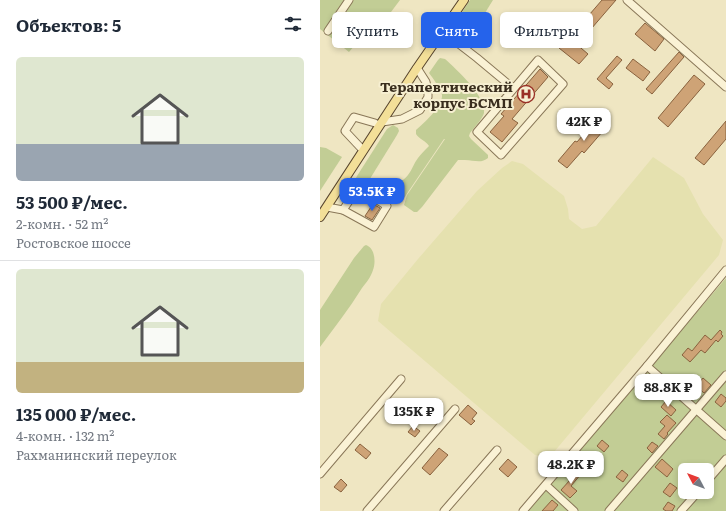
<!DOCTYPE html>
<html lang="ru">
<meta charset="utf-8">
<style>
:root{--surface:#fff;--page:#f6f6f7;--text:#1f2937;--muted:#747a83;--line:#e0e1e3;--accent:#2563eb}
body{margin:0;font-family:Literata,serif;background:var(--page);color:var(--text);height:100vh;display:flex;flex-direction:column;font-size:15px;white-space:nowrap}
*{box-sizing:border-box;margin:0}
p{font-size:13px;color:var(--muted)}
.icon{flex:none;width:22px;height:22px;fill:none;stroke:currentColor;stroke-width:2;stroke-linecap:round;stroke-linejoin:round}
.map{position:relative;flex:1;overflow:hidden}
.panel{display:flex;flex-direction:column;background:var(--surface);width:320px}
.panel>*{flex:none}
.guide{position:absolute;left:12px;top:12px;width:334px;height:36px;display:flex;gap:8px}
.needle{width:26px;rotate:311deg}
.tools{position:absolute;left:358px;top:463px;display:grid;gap:8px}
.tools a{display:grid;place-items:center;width:36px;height:36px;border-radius:6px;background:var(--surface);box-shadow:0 2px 6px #0003;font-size:20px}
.price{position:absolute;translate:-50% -34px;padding:0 9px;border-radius:8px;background:#fff;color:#222;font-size:13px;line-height:26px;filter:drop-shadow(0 1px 2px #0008)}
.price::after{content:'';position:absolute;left:50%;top:24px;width:12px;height:9px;margin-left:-6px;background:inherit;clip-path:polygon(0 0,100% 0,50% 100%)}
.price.selected{background:var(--accent);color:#fff}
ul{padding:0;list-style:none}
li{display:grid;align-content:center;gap:8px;height:212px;padding:0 16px}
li+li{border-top:1px solid var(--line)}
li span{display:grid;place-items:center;height:124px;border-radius:6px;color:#555}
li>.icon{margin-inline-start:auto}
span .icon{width:72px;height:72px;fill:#fffc;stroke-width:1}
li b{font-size:17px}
h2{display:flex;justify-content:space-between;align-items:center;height:48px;padding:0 16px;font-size:17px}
.pill{padding:0 14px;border-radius:6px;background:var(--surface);box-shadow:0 2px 6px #0003;font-size:14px;line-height:36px}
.pill.selected{background:var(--accent);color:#fff}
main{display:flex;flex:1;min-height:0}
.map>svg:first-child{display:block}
.farmland{fill:#e5e1af}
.green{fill:#c2cd95;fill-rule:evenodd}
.building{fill:#cea376;stroke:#89623e}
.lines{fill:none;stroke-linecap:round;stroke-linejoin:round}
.minor-casing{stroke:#897758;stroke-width:9}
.major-casing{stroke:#57442d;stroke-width:10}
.minor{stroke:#faf2d5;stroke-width:7}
.major{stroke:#f3df98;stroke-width:8}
.labels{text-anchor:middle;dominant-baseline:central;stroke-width:4;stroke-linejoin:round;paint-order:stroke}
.poi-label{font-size:14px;font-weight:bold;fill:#392d1d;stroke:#f6efd1;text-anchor:end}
</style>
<main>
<section class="panel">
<h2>Объектов: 5<svg class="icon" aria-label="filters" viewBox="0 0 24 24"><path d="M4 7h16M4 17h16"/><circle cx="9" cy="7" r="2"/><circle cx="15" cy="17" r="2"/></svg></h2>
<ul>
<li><span style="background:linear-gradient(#dfe7d0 70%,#9aa5b1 0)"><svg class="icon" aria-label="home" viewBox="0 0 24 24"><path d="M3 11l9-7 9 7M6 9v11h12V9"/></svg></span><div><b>53 500 ₽/мес.</b><p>2-комн. · 52 m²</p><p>Ростовское шоссе</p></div></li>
<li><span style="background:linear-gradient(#dfe7d0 75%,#c2b280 0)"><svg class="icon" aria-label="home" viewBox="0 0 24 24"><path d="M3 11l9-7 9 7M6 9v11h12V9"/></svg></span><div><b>135 000 ₽/мес.</b><p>4-комн. · 132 m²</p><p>Рахманинский переулок</p></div></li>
</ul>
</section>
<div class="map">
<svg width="406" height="511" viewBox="0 0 406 511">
<rect width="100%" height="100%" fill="#efe6c2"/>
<!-- farmland -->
<path class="farmland" d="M 333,157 L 364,178 L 383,214 L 403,240 L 399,255 L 229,458 L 215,455 L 58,321 L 61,304 L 98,259 L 157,191 L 182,168 L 192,161 L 203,164 L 244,196 L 248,209 L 249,219 L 262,229 L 276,226 Z"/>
<!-- green -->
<g class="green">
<path d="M 0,0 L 80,0 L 53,36 L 46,32 L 29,52 L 0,29 Z"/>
<path d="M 150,0 L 173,0 C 164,14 155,33 140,41 L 133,35 L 133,26 Z"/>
<path d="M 120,58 L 125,59 C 136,69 167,97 164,113 C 163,118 154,128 150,133 L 149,136 L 151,139 L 168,155 L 168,158 C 161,164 154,160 145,160 C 145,160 139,160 138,160 L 102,207 L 97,212 L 94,212 L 84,205 L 87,195 L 125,139 L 124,139 L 84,198 L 79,202 L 75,203 L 70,197 C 72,182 80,185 88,175 C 92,170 94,163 98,158 C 101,154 105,150 109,146 C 106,141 99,139 96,134 L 96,130 C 103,124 123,106 122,95 C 121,90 113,78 109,73 L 118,60 Z"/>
<path d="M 73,125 L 78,128 L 79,131 L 77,135 L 48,182 L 45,185 C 40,187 37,184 35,180 L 37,176 L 67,129 Z"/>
<path d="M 0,147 L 6,148 L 22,157 L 0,191 Z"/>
<path d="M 46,245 C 55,248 56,262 53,270 C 51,277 46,283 42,288 C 29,309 14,328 0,347 L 0,310 L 34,258 L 44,246 Z"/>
<path d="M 406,278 L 406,511 L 208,511 ZM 365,470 L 387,470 L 387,492 L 365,492 Z"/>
</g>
<!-- building -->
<g class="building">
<path d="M 282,0 L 296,0 L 265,36 L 257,29 Z"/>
<path d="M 325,23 L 344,39 L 335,51 L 315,34 Z"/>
<path d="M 248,37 L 268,54 L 259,64 L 239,48 Z"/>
<path d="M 359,52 L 364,57 L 332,94 L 326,89 Z"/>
<path d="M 297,56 L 302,60 L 286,78 L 293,84 L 289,89 L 277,79 Z"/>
<path d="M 313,59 L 330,72 L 323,81 L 306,68 Z"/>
<path d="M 220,69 L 228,77 L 192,119 L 198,123 L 182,142 L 170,132 L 184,116 L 181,114 Z"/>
<path d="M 374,75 L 385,84 L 348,127 L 338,118 Z"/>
<path d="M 279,116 L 289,124 L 264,153 L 262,151 L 247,168 L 238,161 L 255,141 L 257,142 Z"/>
<path d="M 406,121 L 406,139 L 384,165 L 375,158 Z"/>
<path d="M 53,204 L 60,208 L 52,220 L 45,216 Z"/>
<path d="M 400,330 L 402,332 L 401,334 L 403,336 L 398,342 L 396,340 L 385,353 L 381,350 L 370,362 L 362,355 L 368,348 L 372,351 L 385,335 L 391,340 Z"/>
<path d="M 383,378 L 391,385 L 384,393 L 376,386 Z"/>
<path d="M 365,383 L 374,391 L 369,397 L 360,389 Z"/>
<path d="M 401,394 L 406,398 L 406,401 L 401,407 L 395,402 Z"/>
<path d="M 346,401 L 356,410 L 351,416 L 341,407 Z"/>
<path d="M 148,405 L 157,413 L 152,419 L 155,421 L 151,425 L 139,415 Z"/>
<path d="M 347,415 L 356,423 L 347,433 L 348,434 L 344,439 L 338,434 L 345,426 L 340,422 Z"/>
<path d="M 93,426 L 100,431 L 95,437 L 88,432 Z"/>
<path d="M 282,440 L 289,446 L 284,452 L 277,446 Z"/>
<path d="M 332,442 L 338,446 L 332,453 L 327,448 Z"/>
<path d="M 40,444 L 51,453 L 46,459 L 35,450 Z"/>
<path d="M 119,448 L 128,455 L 110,475 L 102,468 Z"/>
<path d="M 188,459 L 197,467 L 188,477 L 179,469 Z"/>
<path d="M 342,459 L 353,469 L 347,477 L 335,467 Z"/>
<path d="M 266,461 L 274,469 L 269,474 L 261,466 Z"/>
<path d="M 302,470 L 308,475 L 303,482 L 296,477 Z"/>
<path d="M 253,472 L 256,474 L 258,472 L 261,474 L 251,486 L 257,491 L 250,498 L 241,490 L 250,480 L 248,478 Z"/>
<path d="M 21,479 L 27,485 L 21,492 L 14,487 Z"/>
<path d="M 350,483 L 357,488 L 350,497 L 343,492 Z"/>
<path d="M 232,500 L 238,505 L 233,511 L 222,511 Z"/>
<path d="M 348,502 L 355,506 L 352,511 L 346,511 L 343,509 Z"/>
</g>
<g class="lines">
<!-- minor casing -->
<g class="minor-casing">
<g id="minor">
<path d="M 307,0 L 406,87"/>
<path d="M 8,31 L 29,0"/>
<path d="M 122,31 L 157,58 L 193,88"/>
<path d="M 218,60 L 243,84 L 181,155 L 157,132 Z"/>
<path d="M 62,122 L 82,119 L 100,110 L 108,97 L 108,90 L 106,82 L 97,68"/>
<path d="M 40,147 L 25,131 L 34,117 L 55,123"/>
<path d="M 7,207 L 23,210 L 33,195 L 24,181"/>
<path d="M 23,210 L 54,227 L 67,206 L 49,195 L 46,199 L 33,195"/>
<path d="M 327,366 L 406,436"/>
<path d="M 0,474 L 81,379"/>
<path d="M 387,481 L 406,459"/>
<path d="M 226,485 L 254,511"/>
<path d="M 47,511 L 135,409"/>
<path d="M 124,511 L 177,450"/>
<path d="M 203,511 L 327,366 L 406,270"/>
<path d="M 289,511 L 406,375"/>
<path d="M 361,511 L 378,492"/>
</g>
</g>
<!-- major casing -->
<g class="major-casing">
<path id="major" d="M 0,217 L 97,68 L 144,0"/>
</g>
<!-- minor -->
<use href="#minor" class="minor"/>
<!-- major -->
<use href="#major" class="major"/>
</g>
<!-- icons -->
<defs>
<g id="hospital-ring" transform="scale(0.9)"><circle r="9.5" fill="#f6efd1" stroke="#9a3127" stroke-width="1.5"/><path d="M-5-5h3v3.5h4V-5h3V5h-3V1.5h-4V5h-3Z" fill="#9a3127"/></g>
</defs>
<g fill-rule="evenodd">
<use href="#hospital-ring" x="206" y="94"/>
</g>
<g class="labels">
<!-- poi labels -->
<g class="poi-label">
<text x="193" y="86">Терапевтический<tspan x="193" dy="16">корпус БСМП</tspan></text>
</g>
</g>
</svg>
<div class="tools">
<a><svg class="needle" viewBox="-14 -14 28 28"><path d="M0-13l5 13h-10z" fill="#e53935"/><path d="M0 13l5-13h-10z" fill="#747a83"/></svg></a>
</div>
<b class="price" style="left:264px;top:142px">42K ₽</b>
<b class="price selected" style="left:52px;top:212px">53.5K ₽</b>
<b class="price" style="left:348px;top:408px">88.8K ₽</b>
<b class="price" style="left:94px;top:432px">135K ₽</b>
<b class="price" style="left:251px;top:485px">48.2K ₽</b>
<div class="guide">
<a class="pill">Купить</a>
<a class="pill selected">Снять</a>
<a class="pill">Фильтры</a>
</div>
</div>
</main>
